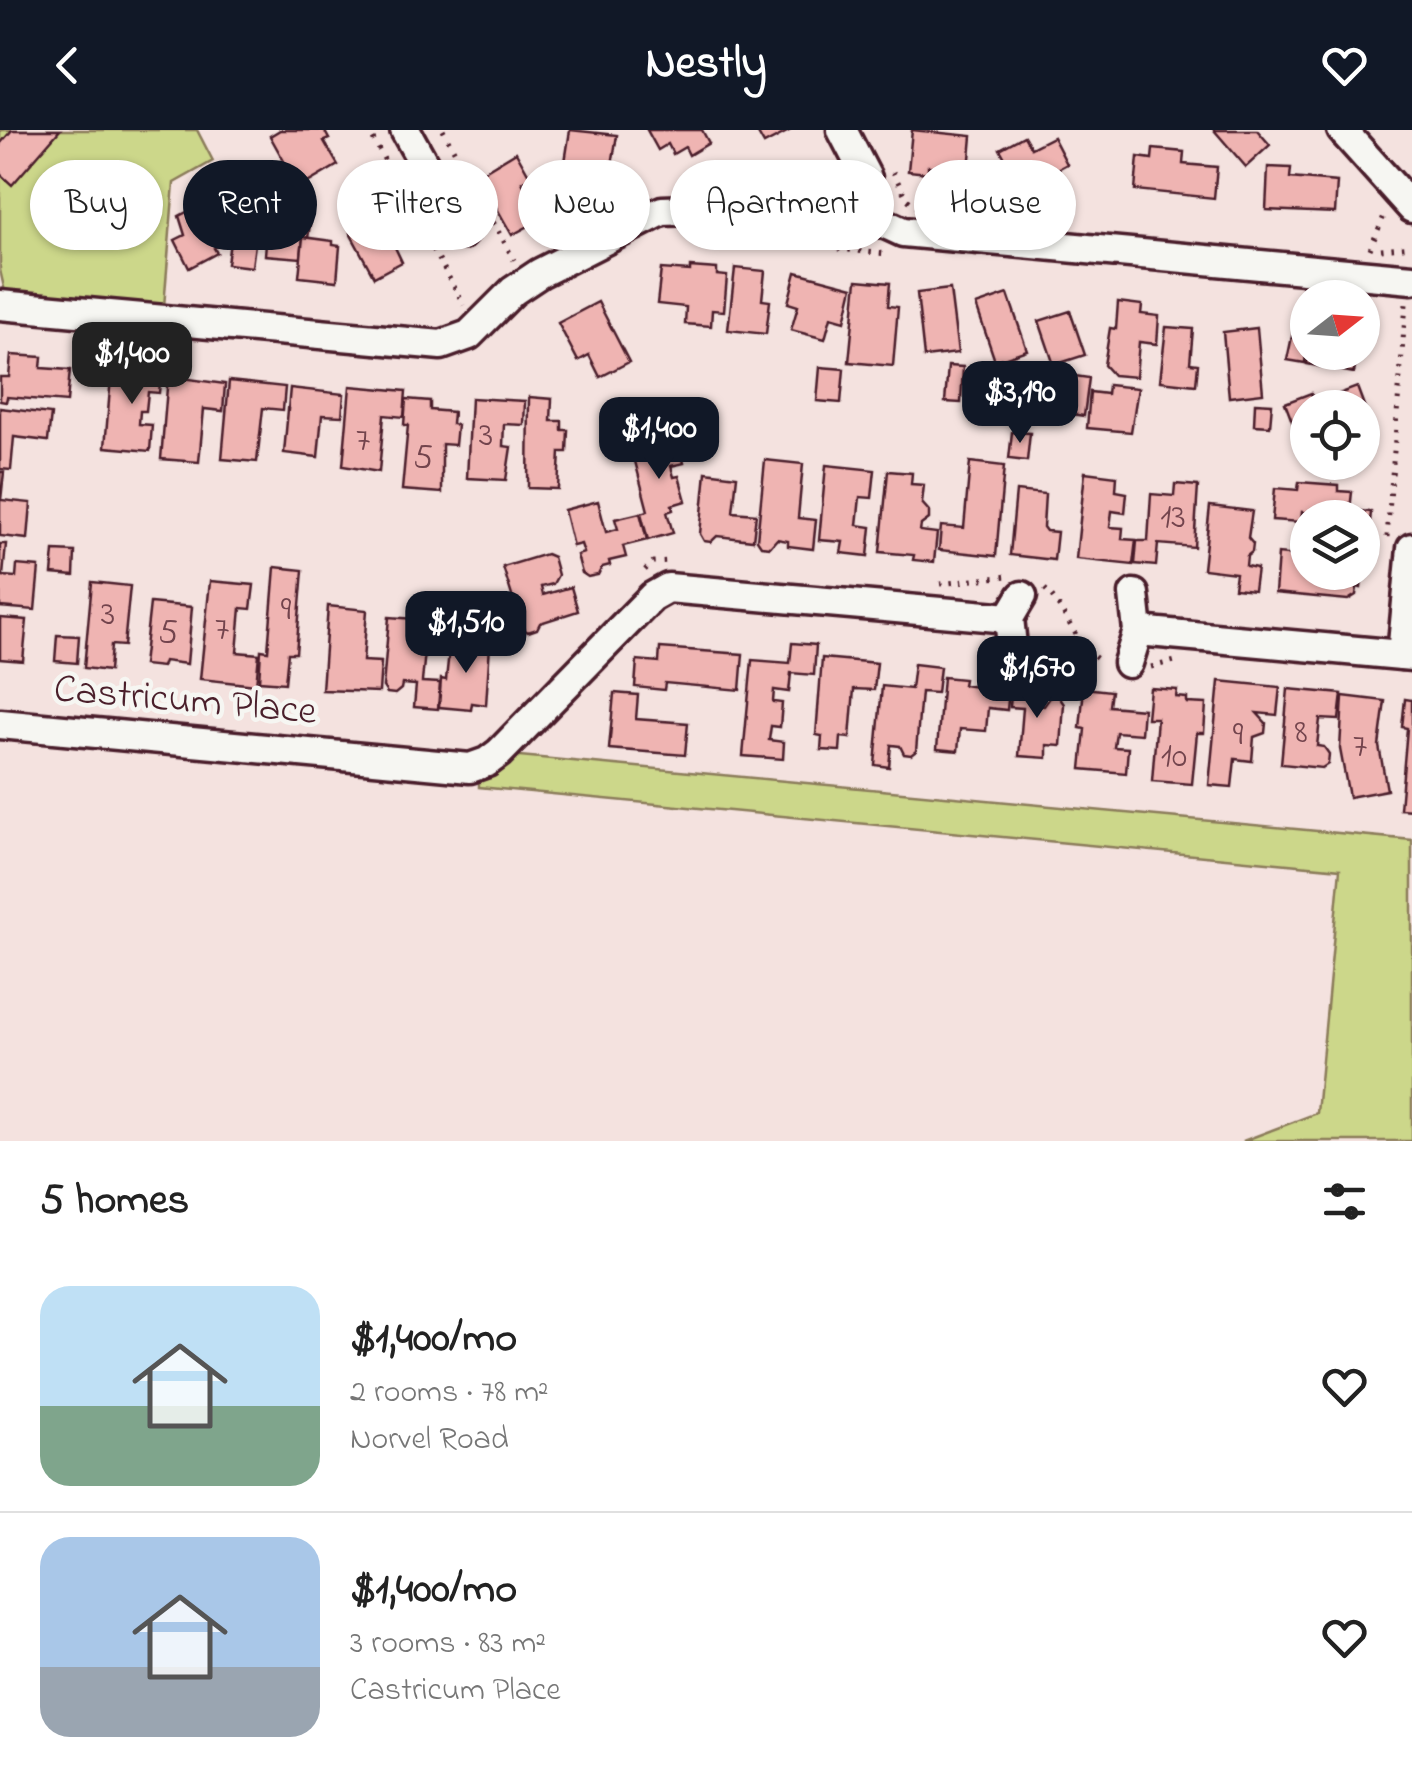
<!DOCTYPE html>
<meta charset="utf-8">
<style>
:root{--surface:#fff;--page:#f2f2f2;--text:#222;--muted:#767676;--line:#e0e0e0;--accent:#111827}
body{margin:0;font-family:"Indie Flower",sans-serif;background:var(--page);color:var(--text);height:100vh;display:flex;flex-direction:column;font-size:38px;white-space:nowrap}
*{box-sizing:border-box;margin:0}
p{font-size:32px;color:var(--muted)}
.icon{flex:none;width:55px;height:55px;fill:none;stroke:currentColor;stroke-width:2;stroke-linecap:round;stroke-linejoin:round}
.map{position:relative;height:1011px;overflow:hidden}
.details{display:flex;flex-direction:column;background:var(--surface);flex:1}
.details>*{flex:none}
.banner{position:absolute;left:30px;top:30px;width:1352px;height:90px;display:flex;gap:20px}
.needle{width:65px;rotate:73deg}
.tools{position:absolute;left:1290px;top:150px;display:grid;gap:20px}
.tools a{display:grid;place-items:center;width:90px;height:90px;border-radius:50%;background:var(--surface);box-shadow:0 2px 8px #0004;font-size:50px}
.price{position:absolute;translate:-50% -85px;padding:0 22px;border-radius:20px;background:var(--accent);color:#fff;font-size:32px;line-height:65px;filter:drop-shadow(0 2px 5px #0008)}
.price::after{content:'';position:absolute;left:50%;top:60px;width:30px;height:22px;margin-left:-15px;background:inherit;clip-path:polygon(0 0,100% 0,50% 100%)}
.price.selected{background:#222;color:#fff}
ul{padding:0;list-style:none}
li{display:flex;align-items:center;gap:30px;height:250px;padding:0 40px}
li+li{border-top:2px solid var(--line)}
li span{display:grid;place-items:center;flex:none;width:280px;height:200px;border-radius:30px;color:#555}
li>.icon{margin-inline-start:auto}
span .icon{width:120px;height:120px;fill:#fffc;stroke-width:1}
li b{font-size:42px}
h2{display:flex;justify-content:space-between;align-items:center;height:120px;padding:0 40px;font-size:42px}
.chip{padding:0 35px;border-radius:45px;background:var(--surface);box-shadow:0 2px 8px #0004;font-size:35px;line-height:90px}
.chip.selected{background:var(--accent);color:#fff}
header{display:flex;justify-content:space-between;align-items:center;height:130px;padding:0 40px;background:var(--accent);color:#fff;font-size:45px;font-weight:700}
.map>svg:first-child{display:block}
.green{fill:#ccd78a;stroke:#8b7b5a;stroke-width:2.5}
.building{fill:#efb4b2;stroke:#4a1f2b;stroke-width:2.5}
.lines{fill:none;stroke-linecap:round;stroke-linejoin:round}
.street-casing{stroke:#4a1f2b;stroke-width:35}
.path{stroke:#4a1f2b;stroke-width:5;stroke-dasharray:2.5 8;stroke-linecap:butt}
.street{stroke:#f6f6f2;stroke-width:28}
.labels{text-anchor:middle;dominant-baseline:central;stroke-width:9;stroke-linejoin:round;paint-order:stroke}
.number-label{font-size:35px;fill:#73444d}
.street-label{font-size:40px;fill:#4a1f2b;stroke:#f6f6f2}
</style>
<header><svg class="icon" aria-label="back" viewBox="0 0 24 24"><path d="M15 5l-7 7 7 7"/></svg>Nestly<svg class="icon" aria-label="heart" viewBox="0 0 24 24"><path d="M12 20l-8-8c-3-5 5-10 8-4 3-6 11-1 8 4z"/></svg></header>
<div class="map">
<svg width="1412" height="1011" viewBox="0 0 1412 1011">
<rect width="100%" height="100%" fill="#f4e2df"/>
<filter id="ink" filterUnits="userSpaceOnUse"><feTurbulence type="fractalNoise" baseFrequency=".01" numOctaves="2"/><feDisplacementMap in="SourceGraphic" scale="20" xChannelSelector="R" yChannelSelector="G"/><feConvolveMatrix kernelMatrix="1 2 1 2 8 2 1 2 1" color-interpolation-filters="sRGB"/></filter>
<g filter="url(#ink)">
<!-- green -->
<g class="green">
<path d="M 0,0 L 197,0 L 213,31 L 174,53 L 163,189 L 8,175 L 0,140 Z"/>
<path d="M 509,625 L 1412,710 L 1412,1011 L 1243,1011 L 1317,983 L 1340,739 L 479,657 L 479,647 Z"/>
</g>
<!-- building -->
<g class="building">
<path d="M 12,0 L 60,0 L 12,55 L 0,44 L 0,14 Z"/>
<path d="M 280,0 L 324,0 L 329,9 L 324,11 L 338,35 L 299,58 L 270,6 Z"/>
<path d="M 570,0 L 617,5 L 612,35 L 608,35 L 606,51 L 563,45 Z"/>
<path d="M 647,0 L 702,0 L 709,13 L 689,25 L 685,17 L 673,24 L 668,14 L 658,20 Z"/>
<path d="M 756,0 L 791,0 L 764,14 Z"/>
<path d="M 912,0 L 972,6 L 969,40 L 959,39 L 959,46 L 941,44 L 942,37 L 928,36 L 928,43 L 908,41 Z"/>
<path d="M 1214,0 L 1257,0 L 1270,15 L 1246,37 Z"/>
<path d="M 1024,6 L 1031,18 L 1053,7 L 1067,34 L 1056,40 L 1058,45 L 1035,57 L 1032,53 L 1022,59 L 1000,19 Z"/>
<path d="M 1153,19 L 1184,22 L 1183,34 L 1217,37 L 1214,68 L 1135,60 L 1138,27 L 1152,29 Z"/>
<path d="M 516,22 L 530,47 L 522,52 L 530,67 L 544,60 L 556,81 L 512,105 L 478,45 Z"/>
<path d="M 1268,37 L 1291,38 L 1290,48 L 1337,52 L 1335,83 L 1266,80 Z"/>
<path d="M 281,51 L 287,72 L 261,80 L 246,62 Z"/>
<path d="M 204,73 L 224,112 L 214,118 L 217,123 L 189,138 L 175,110 L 185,105 L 179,86 Z"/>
<path d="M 387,83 L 401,108 L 393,113 L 402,132 L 374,147 L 350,103 Z"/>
<path d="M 268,87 L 291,89 L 290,94 L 310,95 L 308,108 L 303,107 L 301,128 L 265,125 Z"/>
<path d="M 303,107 L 333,111 L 333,115 L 340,116 L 337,151 L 299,147 Z"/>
<path d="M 230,111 L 255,114 L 252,137 L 227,134 Z"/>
<path d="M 690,137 L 717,139 L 717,145 L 727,146 L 724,181 L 712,180 L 711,196 L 685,194 L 686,177 L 657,174 L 661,139 L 690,141 Z"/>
<path d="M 735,138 L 765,141 L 762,170 L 770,171 L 766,204 L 728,200 Z"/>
<path d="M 796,142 L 853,157 L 845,191 L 831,187 L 825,209 L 791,200 L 798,176 L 788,173 Z"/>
<path d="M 857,150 L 890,153 L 888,176 L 898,177 L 893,236 L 849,232 Z"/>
<path d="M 950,159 L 958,223 L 924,227 L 917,163 Z"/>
<path d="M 1008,164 L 1027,220 L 995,231 L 976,175 Z"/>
<path d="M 598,172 L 629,232 L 600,247 L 589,225 L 578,231 L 558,193 Z"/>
<path d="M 1118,172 L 1142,175 L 1141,184 L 1159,186 L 1157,214 L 1139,212 L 1136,247 L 1113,245 L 1104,235 L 1110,198 L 1116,199 Z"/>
<path d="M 1070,181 L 1085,225 L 1054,235 L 1039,191 Z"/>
<path d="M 1166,197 L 1193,199 L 1190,233 L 1198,234 L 1196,255 L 1160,251 Z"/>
<path d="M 1294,197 L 1308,200 L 1305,233 L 1287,230 Z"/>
<path d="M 1257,198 L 1263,263 L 1229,267 L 1223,202 Z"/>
<path d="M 1309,222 L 1358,222 L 1354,243 L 1307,234 Z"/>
<path d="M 11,225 L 42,227 L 41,238 L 70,240 L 67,272 L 7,267 L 6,272 L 0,271 L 0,247 L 9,247 Z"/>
<path d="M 134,230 L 162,232 L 159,263 L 148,262 L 146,281 L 140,281 L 139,294 L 152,295 L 150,321 L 105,317 L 111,247 L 132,249 Z"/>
<path d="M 948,236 L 963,237 L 961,273 L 945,272 Z"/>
<path d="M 820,237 L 844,239 L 841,273 L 817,271 Z"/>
<path d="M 168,246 L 225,254 L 223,281 L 204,279 L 199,332 L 161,329 Z"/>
<path d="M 1075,246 L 1089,248 L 1084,286 L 1071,284 Z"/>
<path d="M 229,251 L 285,257 L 283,280 L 263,278 L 257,332 L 222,329 Z"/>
<path d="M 1108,255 L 1138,258 L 1131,302 L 1087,298 L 1090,262 L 1107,264 Z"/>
<path d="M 350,256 L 406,261 L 404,287 L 384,285 L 379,342 L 343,336 Z"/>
<path d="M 1357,257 L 1369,289 L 1362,291 L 1362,278 L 1308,278 L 1308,312 L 1301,315 L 1285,273 L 1311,263 L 1315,273 Z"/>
<path d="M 290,258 L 344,264 L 342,286 L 322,285 L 318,327 L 284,323 Z"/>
<path d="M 529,267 L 552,269 L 551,291 L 562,291 L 562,300 L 568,300 L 567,322 L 560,322 L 558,359 L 528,358 Z"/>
<path d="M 471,268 L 525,271 L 524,295 L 504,294 L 503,316 L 511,317 L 506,350 L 467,348 Z"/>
<path d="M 406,269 L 430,271 L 430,280 L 453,282 L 452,294 L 457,295 L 455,315 L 442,314 L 442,363 L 402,360 L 408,295 L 404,295 Z"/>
<path d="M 1255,273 L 1272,274 L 1270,296 L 1254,295 Z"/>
<path d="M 0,278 L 51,284 L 48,311 L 14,307 L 11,340 L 0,339 Z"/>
<path d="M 1012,302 L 1030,303 L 1027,331 L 1009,329 Z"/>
<path d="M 677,304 L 684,333 L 671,336 L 674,347 L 679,346 L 686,371 L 672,375 L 673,380 L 667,382 L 673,403 L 648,410 L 641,383 L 648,381 L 631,316 Z"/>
<path d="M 765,330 L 803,334 L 798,388 L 816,390 L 813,419 L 788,416 L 788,411 L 777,409 L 770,417 L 761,416 L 757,410 Z"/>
<path d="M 970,332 L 1004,336 L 996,426 L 939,420 L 941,396 L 964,398 Z"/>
<path d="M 826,335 L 875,340 L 872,368 L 860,367 L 857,395 L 871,397 L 868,426 L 841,423 L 843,412 L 819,410 Z"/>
<path d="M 888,341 L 912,343 L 911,354 L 924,355 L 922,373 L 929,381 L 929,389 L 921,395 L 920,401 L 937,403 L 934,432 L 913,430 L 914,425 L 880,422 Z"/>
<path d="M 0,342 L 4,342 L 1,370 L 31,373 L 28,409 L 0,406 Z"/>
<path d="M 706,342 L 737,346 L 733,382 L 756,384 L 753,410 L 717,406 L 711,412 L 704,411 L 700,404 Z"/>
<path d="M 1085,342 L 1117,346 L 1116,361 L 1127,363 L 1125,383 L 1112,381 L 1110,397 L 1123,398 L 1122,409 L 1136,410 L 1133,435 L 1076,429 Z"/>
<path d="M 1299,352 L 1338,355 L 1338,361 L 1352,362 L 1350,380 L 1371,382 L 1368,411 L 1362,410 L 1362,388 L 1313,388 L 1314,384 L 1302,382 L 1301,392 L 1272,390 L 1275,358 L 1298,360 Z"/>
<path d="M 1175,354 L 1198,356 L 1194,417 L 1158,414 L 1156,436 L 1135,434 L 1137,411 L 1148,411 L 1151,364 L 1174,366 Z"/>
<path d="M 1016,361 L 1045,364 L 1043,397 L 1046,401 L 1057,402 L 1054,430 L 1010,425 Z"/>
<path d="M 598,371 L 606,402 L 618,399 L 615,389 L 640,383 L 647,410 L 623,416 L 626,427 L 609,431 L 610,435 L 602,437 L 598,445 L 588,447 L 582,443 L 577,425 L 584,423 L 581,414 L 573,416 L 564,380 Z"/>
<path d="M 1210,376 L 1252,381 L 1248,408 L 1253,414 L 1252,422 L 1247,426 L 1246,436 L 1257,438 L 1254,460 L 1234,458 L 1236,443 L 1203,439 Z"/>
<path d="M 1362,413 L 1366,413 L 1361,458 L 1357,457 L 1356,465 L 1348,470 L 1275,463 L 1278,424 L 1308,427 L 1308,442 L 1362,442 Z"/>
<path d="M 0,414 L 6,414 L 3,446 L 16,447 L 17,435 L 39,437 L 35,480 L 0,477 Z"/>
<path d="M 54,421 L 75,422 L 74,446 L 52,444 Z"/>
<path d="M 546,424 L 553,427 L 558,445 L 553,454 L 541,457 L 543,465 L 571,457 L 578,481 L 540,493 L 537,499 L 528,502 L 522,498 L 503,437 Z"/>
<path d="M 275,437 L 303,440 L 296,523 L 288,523 L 285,553 L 259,551 L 261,520 L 268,521 Z"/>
<path d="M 210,451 L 254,455 L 251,479 L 241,478 L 237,522 L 259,524 L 256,555 L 200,549 Z"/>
<path d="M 92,452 L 130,456 L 124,516 L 111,515 L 109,541 L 84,538 Z"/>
<path d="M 150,473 L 192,477 L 187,534 L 164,531 L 162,537 L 143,535 Z"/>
<path d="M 328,476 L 367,480 L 363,531 L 381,532 L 379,562 L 322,560 Z"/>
<path d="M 389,487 L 428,490 L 422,552 L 440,553 L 438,579 L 414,577 L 416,555 L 402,554 L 401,559 L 395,564 L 387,563 L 383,557 Z"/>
<path d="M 0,488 L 27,490 L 23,531 L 0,529 Z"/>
<path d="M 57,505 L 79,506 L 77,533 L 55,531 Z"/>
<path d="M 450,512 L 490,515 L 486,575 L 472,573 L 471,580 L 439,577 L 441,549 L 446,550 Z"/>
<path d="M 792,513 L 816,515 L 814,545 L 791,543 L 789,562 L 774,560 L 773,572 L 782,573 L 780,597 L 771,596 L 769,610 L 784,612 L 783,629 L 743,626 L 752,530 L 790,533 Z"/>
<path d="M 660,518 L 743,524 L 740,560 L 665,553 L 664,560 L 635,557 L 637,530 L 659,532 Z"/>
<path d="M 822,528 L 877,533 L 874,560 L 854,559 L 850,608 L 841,607 L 840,621 L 821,620 L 822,606 L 816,605 Z"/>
<path d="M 914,534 L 940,537 L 937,563 L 921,562 L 916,621 L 911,625 L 904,624 L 900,616 L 891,615 L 889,637 L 875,635 L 882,556 L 911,559 Z"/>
<path d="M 943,547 L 964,549 L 963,555 L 984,558 L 985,547 L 1010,549 L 1007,580 L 988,578 L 986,601 L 960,599 L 958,621 L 937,619 Z"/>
<path d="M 1219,551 L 1280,557 L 1277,585 L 1257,583 L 1266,593 L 1265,603 L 1254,607 L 1252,631 L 1235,629 L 1232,657 L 1209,655 Z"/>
<path d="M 1012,552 L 1036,554 L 1034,575 L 1044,576 L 1051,566 L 1059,567 L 1064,574 L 1061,616 L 1047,615 L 1047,628 L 1019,626 L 1023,578 L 1010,577 Z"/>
<path d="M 1084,558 L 1111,561 L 1109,576 L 1143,579 L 1141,604 L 1116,602 L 1114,617 L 1128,618 L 1126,643 L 1081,639 L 1085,599 L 1080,598 Z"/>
<path d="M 1150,558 L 1177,560 L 1176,567 L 1187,568 L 1187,573 L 1206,574 L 1204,603 L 1197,603 L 1192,654 L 1152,651 L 1157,588 L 1147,588 Z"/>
<path d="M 1288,559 L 1342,564 L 1339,590 L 1320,589 L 1317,616 L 1324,617 L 1329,624 L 1328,634 L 1322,638 L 1281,634 Z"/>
<path d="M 614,563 L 638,565 L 636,589 L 688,593 L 685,625 L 609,619 Z"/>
<path d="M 1343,566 L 1385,571 L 1379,616 L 1387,660 L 1349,667 L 1340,619 Z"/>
<path d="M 1405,569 L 1412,570 L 1412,680 L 1400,679 L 1407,598 L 1402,597 Z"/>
</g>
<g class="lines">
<!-- street casing -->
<g class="street-casing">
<g id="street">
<path d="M 405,0 L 463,104"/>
<path d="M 842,0 L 867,48 L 864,84"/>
<path d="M 1342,0 L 1412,78"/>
<path d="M 0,175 L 441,215 L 469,205 L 513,161 L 540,143 L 662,81 L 692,80 L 827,93 L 864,84 L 903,102 L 1412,149"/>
<path d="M 1138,501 L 1412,526"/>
<path d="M 1013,525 L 1009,488 L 1022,466"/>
<path d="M 1402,525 L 1412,418"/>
<path d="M 1128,533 L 1138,501 L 1134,464"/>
<path d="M 0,594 L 470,638 L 487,632 L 499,623 L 652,467 L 668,458 L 1009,488"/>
</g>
</g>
<!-- path -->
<g class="path">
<path d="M 368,0 L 464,175"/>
<path d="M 443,0 L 514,130"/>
<path d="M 893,42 L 907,69 L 917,77"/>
<path d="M 838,119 L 886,124"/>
<path d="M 1370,119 L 1384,86"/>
<path d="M 1381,119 L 1412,116"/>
<path d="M 1387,407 L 1406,174"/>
<path d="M 645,440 L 653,432 L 670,431"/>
<path d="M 940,454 L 1008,446"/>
<path d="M 1045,459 C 1067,481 1076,517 1102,532"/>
<path d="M 1151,537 L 1175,531"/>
</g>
<!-- street -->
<use href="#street" class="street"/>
</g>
</g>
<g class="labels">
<!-- number labels -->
<g class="number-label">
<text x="486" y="306">3</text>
<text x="363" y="311">7</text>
<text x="423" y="329">5</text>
<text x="1173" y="388">13</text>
<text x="286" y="480">9</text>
<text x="108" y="485">3</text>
<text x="222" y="500">7</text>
<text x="168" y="504">5</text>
<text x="1301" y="603">8</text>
<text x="1238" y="605">9</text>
<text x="1360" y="617">7</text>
<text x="1174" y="627">10</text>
</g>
<!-- street labels -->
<g class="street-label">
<text transform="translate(185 572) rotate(5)">Castricum Place</text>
</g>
</g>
</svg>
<div class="tools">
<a><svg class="needle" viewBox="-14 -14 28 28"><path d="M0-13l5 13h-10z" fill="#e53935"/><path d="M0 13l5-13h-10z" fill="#767676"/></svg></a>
<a><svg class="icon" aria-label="locate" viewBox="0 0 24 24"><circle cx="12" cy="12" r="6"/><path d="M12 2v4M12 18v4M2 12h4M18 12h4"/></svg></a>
<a><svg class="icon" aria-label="layers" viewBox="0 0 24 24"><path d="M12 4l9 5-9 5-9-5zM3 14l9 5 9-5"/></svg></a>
</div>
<b class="price selected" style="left:132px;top:277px">$1,400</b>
<b class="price" style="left:1020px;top:316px">$3,190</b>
<b class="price" style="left:659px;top:352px">$1,400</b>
<b class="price" style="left:466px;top:546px">$1,510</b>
<b class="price" style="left:1037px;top:591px">$1,670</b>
<div class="banner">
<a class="chip">Buy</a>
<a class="chip selected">Rent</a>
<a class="chip">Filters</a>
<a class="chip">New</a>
<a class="chip">Apartment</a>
<a class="chip">House</a>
</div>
</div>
<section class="details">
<h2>5 homes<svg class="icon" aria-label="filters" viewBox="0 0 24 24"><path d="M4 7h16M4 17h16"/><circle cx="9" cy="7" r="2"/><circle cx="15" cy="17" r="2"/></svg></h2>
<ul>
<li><span style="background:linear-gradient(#bfe0f5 60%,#7fa58c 0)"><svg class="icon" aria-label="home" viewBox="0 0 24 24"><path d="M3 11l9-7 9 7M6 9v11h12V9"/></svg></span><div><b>$1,400/mo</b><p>2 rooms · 78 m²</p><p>Norvel Road</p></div><svg class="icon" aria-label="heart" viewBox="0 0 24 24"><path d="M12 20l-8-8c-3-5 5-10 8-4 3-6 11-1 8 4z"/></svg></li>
<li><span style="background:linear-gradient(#a9c7e8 65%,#9aa5b1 0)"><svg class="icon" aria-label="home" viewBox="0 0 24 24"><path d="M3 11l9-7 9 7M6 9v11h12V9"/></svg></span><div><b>$1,400/mo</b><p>3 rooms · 83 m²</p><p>Castricum Place</p></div><svg class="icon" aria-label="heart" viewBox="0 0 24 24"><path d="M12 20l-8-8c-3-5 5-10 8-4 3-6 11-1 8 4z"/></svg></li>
</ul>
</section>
